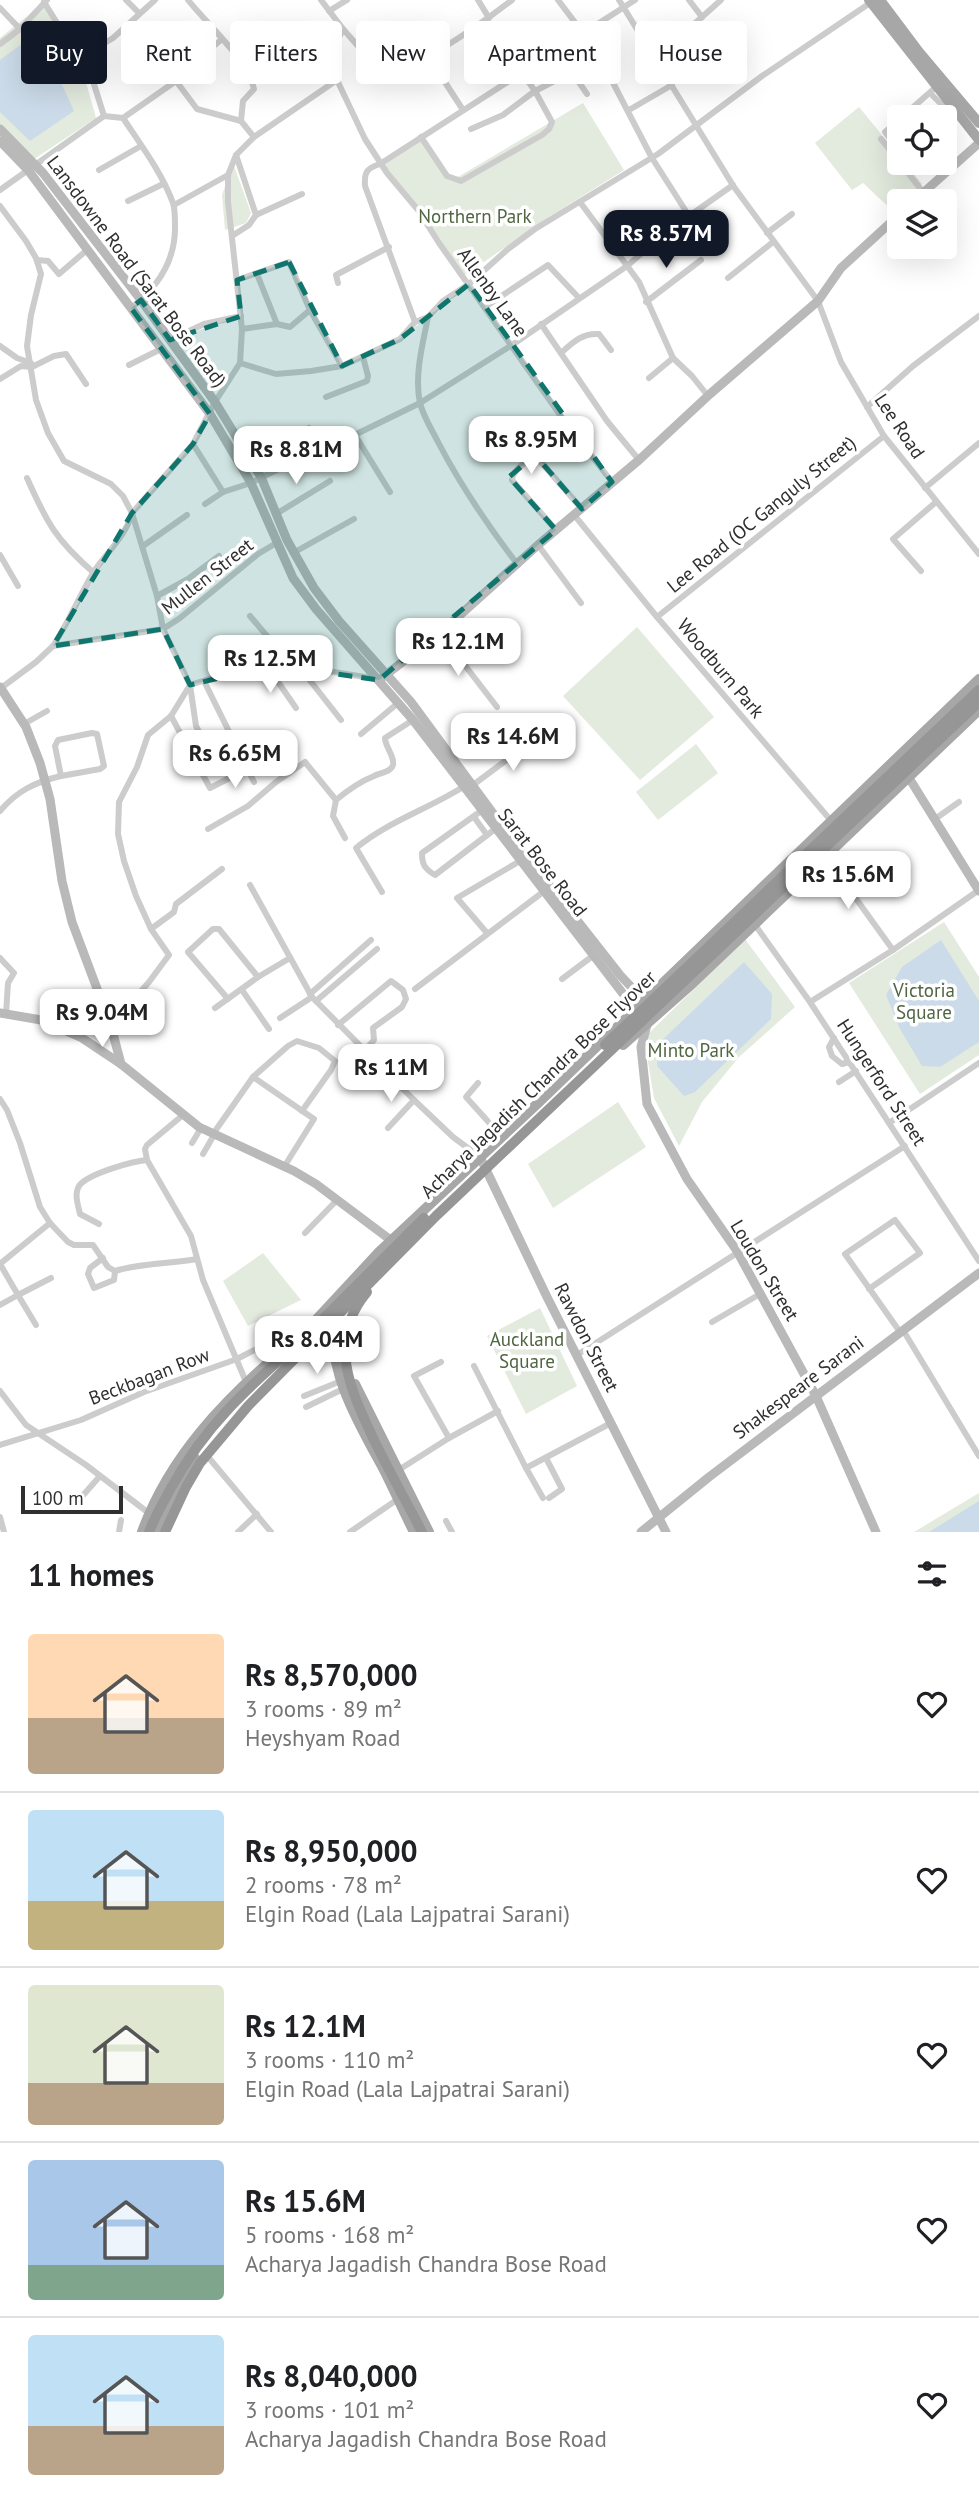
<!DOCTYPE html>
<meta charset="utf-8">
<style>
:root{--surface:#fff;--page:#f6f6f6;--text:#202124;--muted:#757577;--line:#e0e0e0;--accent:#111827}
body{margin:0;font-family:"PT Sans",sans-serif;background:var(--page);color:var(--text);height:100vh;display:flex;flex-direction:column;font-size:26px;white-space:nowrap}
*{box-sizing:border-box;margin:0}
p{font-size:23px;color:var(--muted)}
.icon{flex:none;width:38px;height:38px;fill:none;stroke:currentColor;stroke-width:2;stroke-linecap:round;stroke-linejoin:round}
.map{position:relative;height:1532px;overflow:hidden}
.side{display:flex;flex-direction:column;background:var(--surface);flex:1}
.side>*{flex:none}
.guide{position:absolute;left:21px;top:21px;width:938px;height:63px;display:flex;gap:14px}
.controls{position:absolute;left:887px;top:105px;display:grid;gap:14px}
.controls a{display:grid;place-items:center;width:70px;height:70px;border-radius:7px;background:var(--surface);box-shadow:0 7px 28px #0002;font-size:35px}
.scale{position:absolute;left:21px;bottom:18px;width:102px;box-sizing:border-box;padding-left:7px;border:4px solid #2f2f2f;border-top:0;font-size:19px;line-height:24px;white-space:nowrap;color:#2f2f2f;-webkit-text-stroke:5px #fff;paint-order:stroke}
.price{position:absolute;translate:-50% -60px;padding:0 16px;border-radius:14px;background:#fff;color:#222;font-size:23px;line-height:46px;filter:drop-shadow(0 2px 4px #0008)}
.price::after{content:'';position:absolute;left:50%;top:42px;width:21px;height:16px;margin-left:-10px;background:inherit;clip-path:polygon(0 0,100% 0,50% 100%)}
.price.current{background:var(--accent);color:#fff}
ul{padding:0;list-style:none}
li{display:flex;align-items:center;gap:21px;height:175px;padding:0 28px}
li+li{border-top:2px solid var(--line)}
li span{display:grid;place-items:center;flex:none;width:196px;height:140px;border-radius:7px;color:#555}
li>.icon{margin-inline-start:auto}
span .icon{width:84px;height:84px;fill:#fffc;stroke-width:1}
li b{font-size:30px}
h2{display:flex;justify-content:space-between;align-items:center;height:84px;padding:0 28px;font-size:30px}
.pill{padding:0 24px;border-radius:7px;background:var(--surface);box-shadow:0 7px 28px #0002;font-size:24px;line-height:63px}
.pill.current{background:var(--accent);color:#fff}
.map>svg:first-child{display:block}
.green{fill:#e3eade}
.water{fill:#ccdbe9}
.lines{fill:none;stroke-linecap:round;stroke-linejoin:round}
.street{stroke:#ccc;stroke-width:6}
.secondary{stroke:#b9b9b9;stroke-width:9}
.primary{stroke:#a7a7a7;stroke-width:10}
.highway{stroke:#969696;stroke-width:10}
.highway-bridge{stroke:#969696;stroke-width:10}
.marked{fill:#0f766e;fill-opacity:0.2;stroke:#0f766e;stroke-width:5;stroke-dasharray:14 9;stroke-linejoin:round}
.labels{text-anchor:middle;dominant-baseline:central;stroke-width:7;stroke-linejoin:round;paint-order:stroke}
.park-label{font-size:19px;fill:#4f6640;stroke:#fff}
.street-label{font-size:19px;fill:#2f2f2f;stroke:#fff}
</style>
<div class="map">
<svg width="979" height="1532" viewBox="0 0 979 1532">
<rect width="100%" height="100%" fill="#fff"/>
<!-- green -->
<g class="green">
<path d="M 44,3 L 80,61 L 96,118 L 25,165 L 0,137 L 0,38 Z"/>
<path d="M 583,103 L 624,170 L 549,217 L 465,275 L 384,165 L 420,140 L 451,181 Z"/>
<path d="M 859,107 L 899,156 L 900,163 L 905,163 L 922,184 L 904,201 L 900,201 L 899,206 L 894,212 L 863,183 L 852,190 L 815,143 Z"/>
<path d="M 233,163 L 251,213 L 246,223 L 225,230 L 222,195 Z"/>
<path d="M 637,627 L 714,717 L 640,780 L 563,696 Z"/>
<path d="M 696,744 L 718,773 L 658,820 L 636,792 Z"/>
<path d="M 944,922 L 979,977 L 979,1055 L 920,1094 L 849,983 Z"/>
<path d="M 745,939 L 795,1007 L 739,1057 L 702,1102 L 679,1146 L 654,1098 L 644,1038 Z"/>
<path d="M 618,1102 L 646,1147 L 553,1208 L 528,1164 Z"/>
<path d="M 263,1253 L 301,1300 L 248,1326 L 223,1281 Z"/>
<path d="M 540,1308 L 577,1386 L 526,1414 L 487,1336 Z"/>
<path d="M 979,1493 L 979,1532 L 914,1532 Z"/>
</g>
<!-- water -->
<g class="water">
<path d="M 38,32 L 74,111 L 30,141 L 0,112 L 0,60 Z"/>
<path d="M 941,940 L 979,1001 L 979,1042 L 940,1067 L 922,1066 L 900,1029 L 886,995 L 902,967 Z"/>
<path d="M 744,962 L 772,994 L 771,1019 L 695,1092 L 684,1096 L 657,1066 L 658,1044 Z"/>
<path d="M 979,1501 L 979,1532 L 929,1532 Z"/>
</g>
<g class="lines">
<!-- street -->
<g class="street">
<path d="M 126,0 L 139,13"/>
<path d="M 188,0 C 207,24 248,60 254,89 L 243,101 L 241,121"/>
<path d="M 321,0 L 343,29 L 332,53 L 337,80 L 365,139 L 387,173 L 418,210 L 439,243 L 565,422 L 612,482"/>
<path d="M 478,0 L 489,18"/>
<path d="M 558,0 L 583,33 L 610,77 L 652,158 L 689,216"/>
<path d="M 619,0 L 734,187 L 818,301 L 841,362 L 884,436 L 979,554"/>
<path d="M 689,0 L 702,17"/>
<path d="M 0,8 L 20,29"/>
<path d="M 329,11 L 347,0"/>
<path d="M 343,29 L 386,78 C 432,58 473,30 512,0"/>
<path d="M 0,44 L 20,29 L 47,0"/>
<path d="M 428,56 L 463,110"/>
<path d="M 80,58 L 113,38 L 155,0"/>
<path d="M 655,59 L 721,0"/>
<path d="M 522,73 L 535,91 L 572,72 L 587,94"/>
<path d="M 291,74 L 332,53"/>
<path d="M 176,81 L 197,109 L 241,121 L 254,137"/>
<path d="M 933,96 L 941,104 L 947,100"/>
<path d="M 629,110 L 672,85"/>
<path d="M 104,116 L 123,118 C 141,145 162,173 173,203 C 175,209 175,218 175,225 C 176,260 158,287 131,308"/>
<path d="M 902,117 L 936,87"/>
<path d="M 123,118 L 176,81 L 195,61 L 221,40"/>
<path d="M 900,119 L 885,132 L 900,152"/>
<path d="M 945,120 L 956,111"/>
<path d="M 421,137 L 447,176 L 461,181 L 542,135 L 549,129 L 552,122 L 535,91 L 503,115 L 471,129"/>
<path d="M 881,139 L 900,162"/>
<path d="M 900,163 L 923,192"/>
<path d="M 99,170 L 141,146"/>
<path d="M 0,190 L 104,116 L 93,81 L 44,2"/>
<path d="M 128,201 L 163,184"/>
<path d="M 580,202 L 639,282 L 673,358 L 692,376 L 708,396"/>
<path d="M 174,205 L 228,175"/>
<path d="M 0,206 L 26,241 L 36,258 L 41,274 L 31,315 L 27,346 L 36,400 L 48,433 L 64,461 L 111,484 L 123,496 L 132,513 L 157,596 L 163,629 L 190,685 L 196,726 L 210,753"/>
<path d="M 256,215 L 302,194"/>
<path d="M 767,233 L 792,214"/>
<path d="M 232,236 L 249,225 L 256,215 L 236,155"/>
<path d="M 37,260 L 48,261 L 59,274 L 87,250"/>
<path d="M 257,274 L 277,324"/>
<path d="M 728,278 L 773,242"/>
<path d="M 237,280 L 289,262 L 310,310"/>
<path d="M 338,283 L 336,275 L 389,247"/>
<path d="M 646,302 L 701,260"/>
<path d="M 485,307 L 548,265 L 579,298"/>
<path d="M 428,317 C 423,343 414,375 420,403 C 423,416 432,430 438,442 C 461,486 488,526 518,565"/>
<path d="M 415,322 L 365,186 C 364,172 367,168 380,164 L 635,0"/>
<path d="M 541,324 L 607,421 L 639,460"/>
<path d="M 242,329 L 277,324 L 290,327 L 310,310 L 342,366"/>
<path d="M 170,340 L 204,324 L 241,316"/>
<path d="M 0,346 L 17,358 L 31,363"/>
<path d="M 561,353 C 573,342 582,333 599,334 L 611,350"/>
<path d="M 240,363 L 276,374 L 311,371 L 342,366 L 400,339 L 415,322 L 428,317 L 443,301 L 469,284 L 508,249 L 535,229 L 658,154 L 762,76 L 873,1"/>
<path d="M 129,365 L 161,349"/>
<path d="M 649,378 L 673,358"/>
<path d="M 0,379 L 21,366 L 32,367 L 54,356 L 66,354 L 86,384"/>
<path d="M 326,397 L 367,381 L 368,376 L 363,357"/>
<path d="M 867,407 L 913,366 L 979,316"/>
<path d="M 309,428 L 317,443"/>
<path d="M 355,435 L 390,492"/>
<path d="M 193,444 L 223,492"/>
<path d="M 284,444 L 290,455 L 292,455 L 316,442"/>
<path d="M 27,478 C 47,523 56,540 94,573"/>
<path d="M 925,488 L 979,443"/>
<path d="M 205,504 L 223,492 L 251,483 L 320,448 L 336,444 L 420,403 L 512,345 L 627,266 L 665,233 L 733,185"/>
<path d="M 276,514 L 330,481"/>
<path d="M 575,516 L 657,617 L 833,823"/>
<path d="M 556,530 L 512,480 C 512,471 525,463 532,457 L 540,461 L 582,509"/>
<path d="M 538,545 L 581,603"/>
<path d="M 143,546 L 187,515"/>
<path d="M 293,553 L 354,519"/>
<path d="M 0,555 L 18,586"/>
<path d="M 921,571 L 893,539 L 936,502"/>
<path d="M 157,596 L 188,579 L 219,556"/>
<path d="M 250,616 L 294,668"/>
<path d="M 657,617 L 884,436"/>
<path d="M 440,633 L 497,707"/>
<path d="M 53,646 C 68,623 79,597 93,573 C 106,553 126,536 132,513 L 193,444 L 215,402 L 240,363 L 242,329 L 228,202 L 228,175 L 236,155 L 254,137 L 337,80"/>
<path d="M 267,666 L 296,708"/>
<path d="M 301,669 L 341,720"/>
<path d="M 204,681 L 254,782"/>
<path d="M 1,688 L 36,662 L 53,646 L 163,629 L 180,618 L 258,554 L 278,542"/>
<path d="M 171,716 L 210,788 L 247,769"/>
<path d="M 24,724 L 47,711"/>
<path d="M 361,734 L 398,703"/>
<path d="M 473,785 L 536,738"/>
<path d="M 0,811 C 17,791 35,782 61,776 L 55,746 L 58,740 L 92,733 L 97,734 L 104,766 L 100,769 L 61,776"/>
<path d="M 481,811 L 422,853 C 422,865 425,869 435,875 L 495,829"/>
<path d="M 474,817 L 487,835"/>
<path d="M 935,819 L 959,802"/>
<path d="M 208,829 L 248,806 L 276,782 L 305,762 L 336,800"/>
<path d="M 345,838 L 333,816 L 336,800 C 348,790 359,782 374,776 C 380,773 391,772 393,765 C 395,756 385,747 385,738 L 413,720"/>
<path d="M 826,857 L 893,950"/>
<path d="M 250,885 L 312,997 L 414,1100 L 453,1137 L 480,1157"/>
<path d="M 382,892 L 356,848 C 387,822 428,809 463,787"/>
<path d="M 753,922 L 810,1002 L 979,1261"/>
<path d="M 151,929 L 174,912 L 176,904 L 222,869"/>
<path d="M 487,933 L 457,898 L 520,861"/>
<path d="M 0,958 L 14,973 L 8,983 L 6,1014"/>
<path d="M 562,979 L 594,955"/>
<path d="M 415,989 L 543,892"/>
<path d="M 242,990 L 269,1029"/>
<path d="M 310,994 L 371,940"/>
<path d="M 228,999 L 188,952 L 213,929 L 219,929 L 258,977"/>
<path d="M 316,1001 L 377,949"/>
<path d="M 810,1002 L 893,950 L 979,890"/>
<path d="M 215,1008 L 258,977 L 290,958"/>
<path d="M 280,1018 L 312,997"/>
<path d="M 338,1025 L 391,981 L 403,990 L 406,999 L 402,1007 L 373,1028 L 374,1040 L 364,1051"/>
<path d="M 111,1026 L 149,982 L 169,955 L 151,929 L 136,896 L 124,861 L 118,834 L 119,802 L 137,767 L 148,735 L 171,716 L 190,685 L 222,675 L 272,665 L 315,669 L 377,679"/>
<path d="M 834,1038 L 829,1047 L 832,1056 L 842,1064 L 849,1062"/>
<path d="M 253,1077 L 314,1119 L 284,1167"/>
<path d="M 839,1082 L 856,1071"/>
<path d="M 478,1083 L 466,1097 L 502,1137"/>
<path d="M 0,1099 L 7,1110 L 20,1143 L 40,1207 L 50,1223 L 68,1242 L 74,1245 L 93,1245 L 108,1267 L 115,1271 C 142,1263 169,1264 197,1259"/>
<path d="M 183,1115 L 147,1145 L 145,1149 L 147,1160 L 191,1236 L 203,1280 L 246,1382"/>
<path d="M 889,1123 L 979,1063"/>
<path d="M 388,1128 L 414,1100"/>
<path d="M 213,1134 L 253,1077 L 288,1046 L 297,1041 L 319,1048 L 335,1061 L 331,1070 L 302,1111"/>
<path d="M 192,1143 L 201,1128"/>
<path d="M 203,1154 L 214,1135"/>
<path d="M 99,1224 L 80,1214 C 78,1205 74,1194 79,1186 C 87,1174 133,1161 147,1160"/>
<path d="M 305,1233 L 337,1200"/>
<path d="M 103,1258 L 90,1268 L 88,1274 L 94,1288 L 114,1280 L 115,1271"/>
<path d="M 0,1264 L 50,1223"/>
<path d="M 0,1264 L 18,1295 L 0,1305"/>
<path d="M 869,1289 L 920,1253 L 895,1220 L 845,1254 L 900,1332"/>
<path d="M 712,1322 L 760,1294"/>
<path d="M 36,1325 L 18,1295 L 51,1278"/>
<path d="M 903,1330 L 979,1456"/>
<path d="M 577,1355 L 905,1146"/>
<path d="M 441,1362 L 414,1376 L 449,1438"/>
<path d="M 474,1366 L 526,1468 L 611,1423"/>
<path d="M 0,1391 L 26,1425 L 86,1465 L 150,1514"/>
<path d="M 304,1396 L 341,1381"/>
<path d="M 306,1407 L 343,1389"/>
<path d="M 0,1445 L 81,1420 L 144,1392 L 237,1359 L 287,1333 L 306,1331 L 317,1341 L 327,1342 L 334,1347"/>
<path d="M 209,1458 L 271,1532"/>
<path d="M 546,1458 L 562,1489 L 549,1498"/>
<path d="M 526,1468 L 543,1498"/>
<path d="M 397,1471 L 449,1438 L 498,1411"/>
<path d="M 78,1501 L 100,1476"/>
<path d="M 0,1517 L 4,1532"/>
<path d="M 446,1521 L 452,1532"/>
<path d="M 119,1532 L 121,1520"/>
<path d="M 238,1532 L 257,1514"/>
<path d="M 350,1532 L 398,1499"/>
</g>
<!-- secondary -->
<g class="secondary">
<path d="M 0,129 L 43,173 L 141,300 L 215,402 L 261,477 L 287,540 L 314,588 L 339,621 L 411,702 L 492,812 L 620,975 L 649,1006"/>
<path d="M 0,141 L 28,170 L 210,414 L 251,483 L 293,578 L 316,609 L 413,720 L 647,1025 L 641,1047 L 647,1104 L 687,1179 L 737,1251 L 816,1396 L 876,1532"/>
<path d="M 914,201 L 979,143"/>
<path d="M 383,677 L 440,633 L 538,545 L 639,460 L 710,394 L 818,301 L 841,268 L 900,214"/>
<path d="M 0,687 L 26,727 L 40,763 L 50,799 L 62,881 L 72,922 L 111,1026 L 121,1064"/>
<path d="M 906,773 L 979,891"/>
<path d="M 0,1013 L 41,1020 L 82,1038 L 121,1064 L 199,1127 L 294,1171 L 316,1184 L 396,1244"/>
<path d="M 480,1157 L 547,1297 L 666,1532"/>
<path d="M 641,1532 L 709,1477 L 979,1273"/>
</g>
<!-- primary -->
<g class="primary">
<path d="M 869,0 L 979,140"/>
<path d="M 880,0 L 919,52 L 979,123"/>
<path d="M 623,1045 L 693,983 L 979,710"/>
<path d="M 330,1316 L 337,1321 C 322,1364 363,1431 383,1468 C 394,1489 403,1511 414,1532"/>
<path d="M 315,1321 L 379,1252 L 536,1105 L 979,679"/>
<path d="M 355,1384 L 429,1532"/>
<path d="M 142,1532 C 169,1457 224,1400 283,1350"/>
<path d="M 157,1532 L 177,1488 L 195,1458"/>
</g>
<!-- highway -->
<path class="highway" d="M 149,1532 C 155,1516 163,1503 171,1488 C 205,1426 247,1388 300,1342"/>
<!-- highway-bridge -->
<g class="highway-bridge">
<path d="M 605,1045 L 979,690"/>
<path d="M 367,1292 C 326,1341 351,1391 374,1440 C 389,1471 406,1501 422,1532"/>
<path d="M 300,1342 L 424,1218"/>
<path d="M 165,1532 L 186,1487 L 200,1463 L 248,1406 L 436,1216 L 979,702"/>
</g>
</g>
<!-- marked area -->
<path class="marked" d="M 289,262 L 342,366 L 400,339 L 469,284 L 612,482 L 582,509 L 535,455 L 509,477 L 556,530 L 379,680 L 272,665 L 190,685 L 163,629 L 53,646 L 132,513 L 193,444 L 210,414 L 131,308 L 141,300 L 170,340 L 241,316 L 237,280 Z"/>
<g class="labels">
<!-- park labels -->
<g class="park-label">
<text x="475" y="216">Northern Park</text>
<text x="924" y="990">Victoria<tspan x="924" dy="22">Square</tspan></text>
<text x="691" y="1050">Minto Park</text>
<text x="527" y="1339">Auckland<tspan x="527" dy="22">Square</tspan></text>
</g>
<!-- street labels -->
<g class="street-label">
<text transform="translate(137 271) rotate(53)">Lansdowne Road (Sarat Bose Road)</text>
<text transform="translate(493 292) rotate(54)">Allenby Lane</text>
<text transform="translate(900 426) rotate(56)">Lee Road</text>
<text transform="translate(761 514) rotate(-39)">Lee Road (OC Ganguly Street)</text>
<text transform="translate(207 576) rotate(-38)">Mullen Street</text>
<text transform="translate(721 668) rotate(50)">Woodburn Park</text>
<text transform="translate(543 862) rotate(52)">Sarat Bose Road</text>
<text transform="translate(882 1082) rotate(57)">Hungerford Street</text>
<text transform="translate(538 1084) rotate(-44)">Acharya Jagadish Chandra Bose Flyover</text>
<text transform="translate(765 1270) rotate(59)">Loudon Street</text>
<text transform="translate(587 1337) rotate(63)">Rawdon Street</text>
<text transform="translate(149 1376) rotate(-21)">Beckbagan Row</text>
<text transform="translate(798 1387) rotate(-37)">Shakespeare Sarani</text>
</g>
</g>
</svg>
<div class="controls">
<a><svg class="icon" aria-label="locate" viewBox="0 0 24 24"><circle cx="12" cy="12" r="6"/><path d="M12 2v4M12 18v4M2 12h4M18 12h4"/></svg></a>
<a><svg class="icon" aria-label="layers" viewBox="0 0 24 24"><path d="M12 4l9 5-9 5-9-5zM3 14l9 5 9-5"/></svg></a>
</div>
<div class="scale">100 m</div>
<b class="price current" style="left:666px;top:270px">Rs 8.57M</b>
<b class="price" style="left:531px;top:476px">Rs 8.95M</b>
<b class="price" style="left:296px;top:486px">Rs 8.81M</b>
<b class="price" style="left:458px;top:678px">Rs 12.1M</b>
<b class="price" style="left:270px;top:695px">Rs 12.5M</b>
<b class="price" style="left:513px;top:773px">Rs 14.6M</b>
<b class="price" style="left:235px;top:790px">Rs 6.65M</b>
<b class="price" style="left:848px;top:911px">Rs 15.6M</b>
<b class="price" style="left:102px;top:1049px">Rs 9.04M</b>
<b class="price" style="left:391px;top:1104px">Rs 11M</b>
<b class="price" style="left:317px;top:1376px">Rs 8.04M</b>
<div class="guide">
<a class="pill current">Buy</a>
<a class="pill">Rent</a>
<a class="pill">Filters</a>
<a class="pill">New</a>
<a class="pill">Apartment</a>
<a class="pill">House</a>
</div>
</div>
<section class="side">
<h2>11 homes<svg class="icon" aria-label="filters" viewBox="0 0 24 24"><path d="M4 7h16M4 17h16"/><circle cx="9" cy="7" r="2"/><circle cx="15" cy="17" r="2"/></svg></h2>
<ul>
<li><span style="background:linear-gradient(#ffd9b3 60%,#b9a48a 0)"><svg class="icon" aria-label="home" viewBox="0 0 24 24"><path d="M3 11l9-7 9 7M6 9v11h12V9"/></svg></span><div><b>Rs 8,570,000</b><p>3 rooms · 89 m²</p><p>Heyshyam Road</p></div><svg class="icon" aria-label="heart" viewBox="0 0 24 24"><path d="M12 20l-8-8c-3-5 5-10 8-4 3-6 11-1 8 4z"/></svg></li>
<li><span style="background:linear-gradient(#bfe0f5 65%,#c2b280 0)"><svg class="icon" aria-label="home" viewBox="0 0 24 24"><path d="M3 11l9-7 9 7M6 9v11h12V9"/></svg></span><div><b>Rs 8,950,000</b><p>2 rooms · 78 m²</p><p>Elgin Road (Lala Lajpatrai Sarani)</p></div><svg class="icon" aria-label="heart" viewBox="0 0 24 24"><path d="M12 20l-8-8c-3-5 5-10 8-4 3-6 11-1 8 4z"/></svg></li>
<li><span style="background:linear-gradient(#dfe7d0 70%,#b9a48a 0)"><svg class="icon" aria-label="home" viewBox="0 0 24 24"><path d="M3 11l9-7 9 7M6 9v11h12V9"/></svg></span><div><b>Rs 12.1M</b><p>3 rooms · 110 m²</p><p>Elgin Road (Lala Lajpatrai Sarani)</p></div><svg class="icon" aria-label="heart" viewBox="0 0 24 24"><path d="M12 20l-8-8c-3-5 5-10 8-4 3-6 11-1 8 4z"/></svg></li>
<li><span style="background:linear-gradient(#a9c7e8 75%,#7fa58c 0)"><svg class="icon" aria-label="home" viewBox="0 0 24 24"><path d="M3 11l9-7 9 7M6 9v11h12V9"/></svg></span><div><b>Rs 15.6M</b><p>5 rooms · 168 m²</p><p>Acharya Jagadish Chandra Bose Road</p></div><svg class="icon" aria-label="heart" viewBox="0 0 24 24"><path d="M12 20l-8-8c-3-5 5-10 8-4 3-6 11-1 8 4z"/></svg></li>
<li><span style="background:linear-gradient(#bfe0f5 65%,#b9a48a 0)"><svg class="icon" aria-label="home" viewBox="0 0 24 24"><path d="M3 11l9-7 9 7M6 9v11h12V9"/></svg></span><div><b>Rs 8,040,000</b><p>3 rooms · 101 m²</p><p>Acharya Jagadish Chandra Bose Road</p></div><svg class="icon" aria-label="heart" viewBox="0 0 24 24"><path d="M12 20l-8-8c-3-5 5-10 8-4 3-6 11-1 8 4z"/></svg></li>
</ul>
</section>
